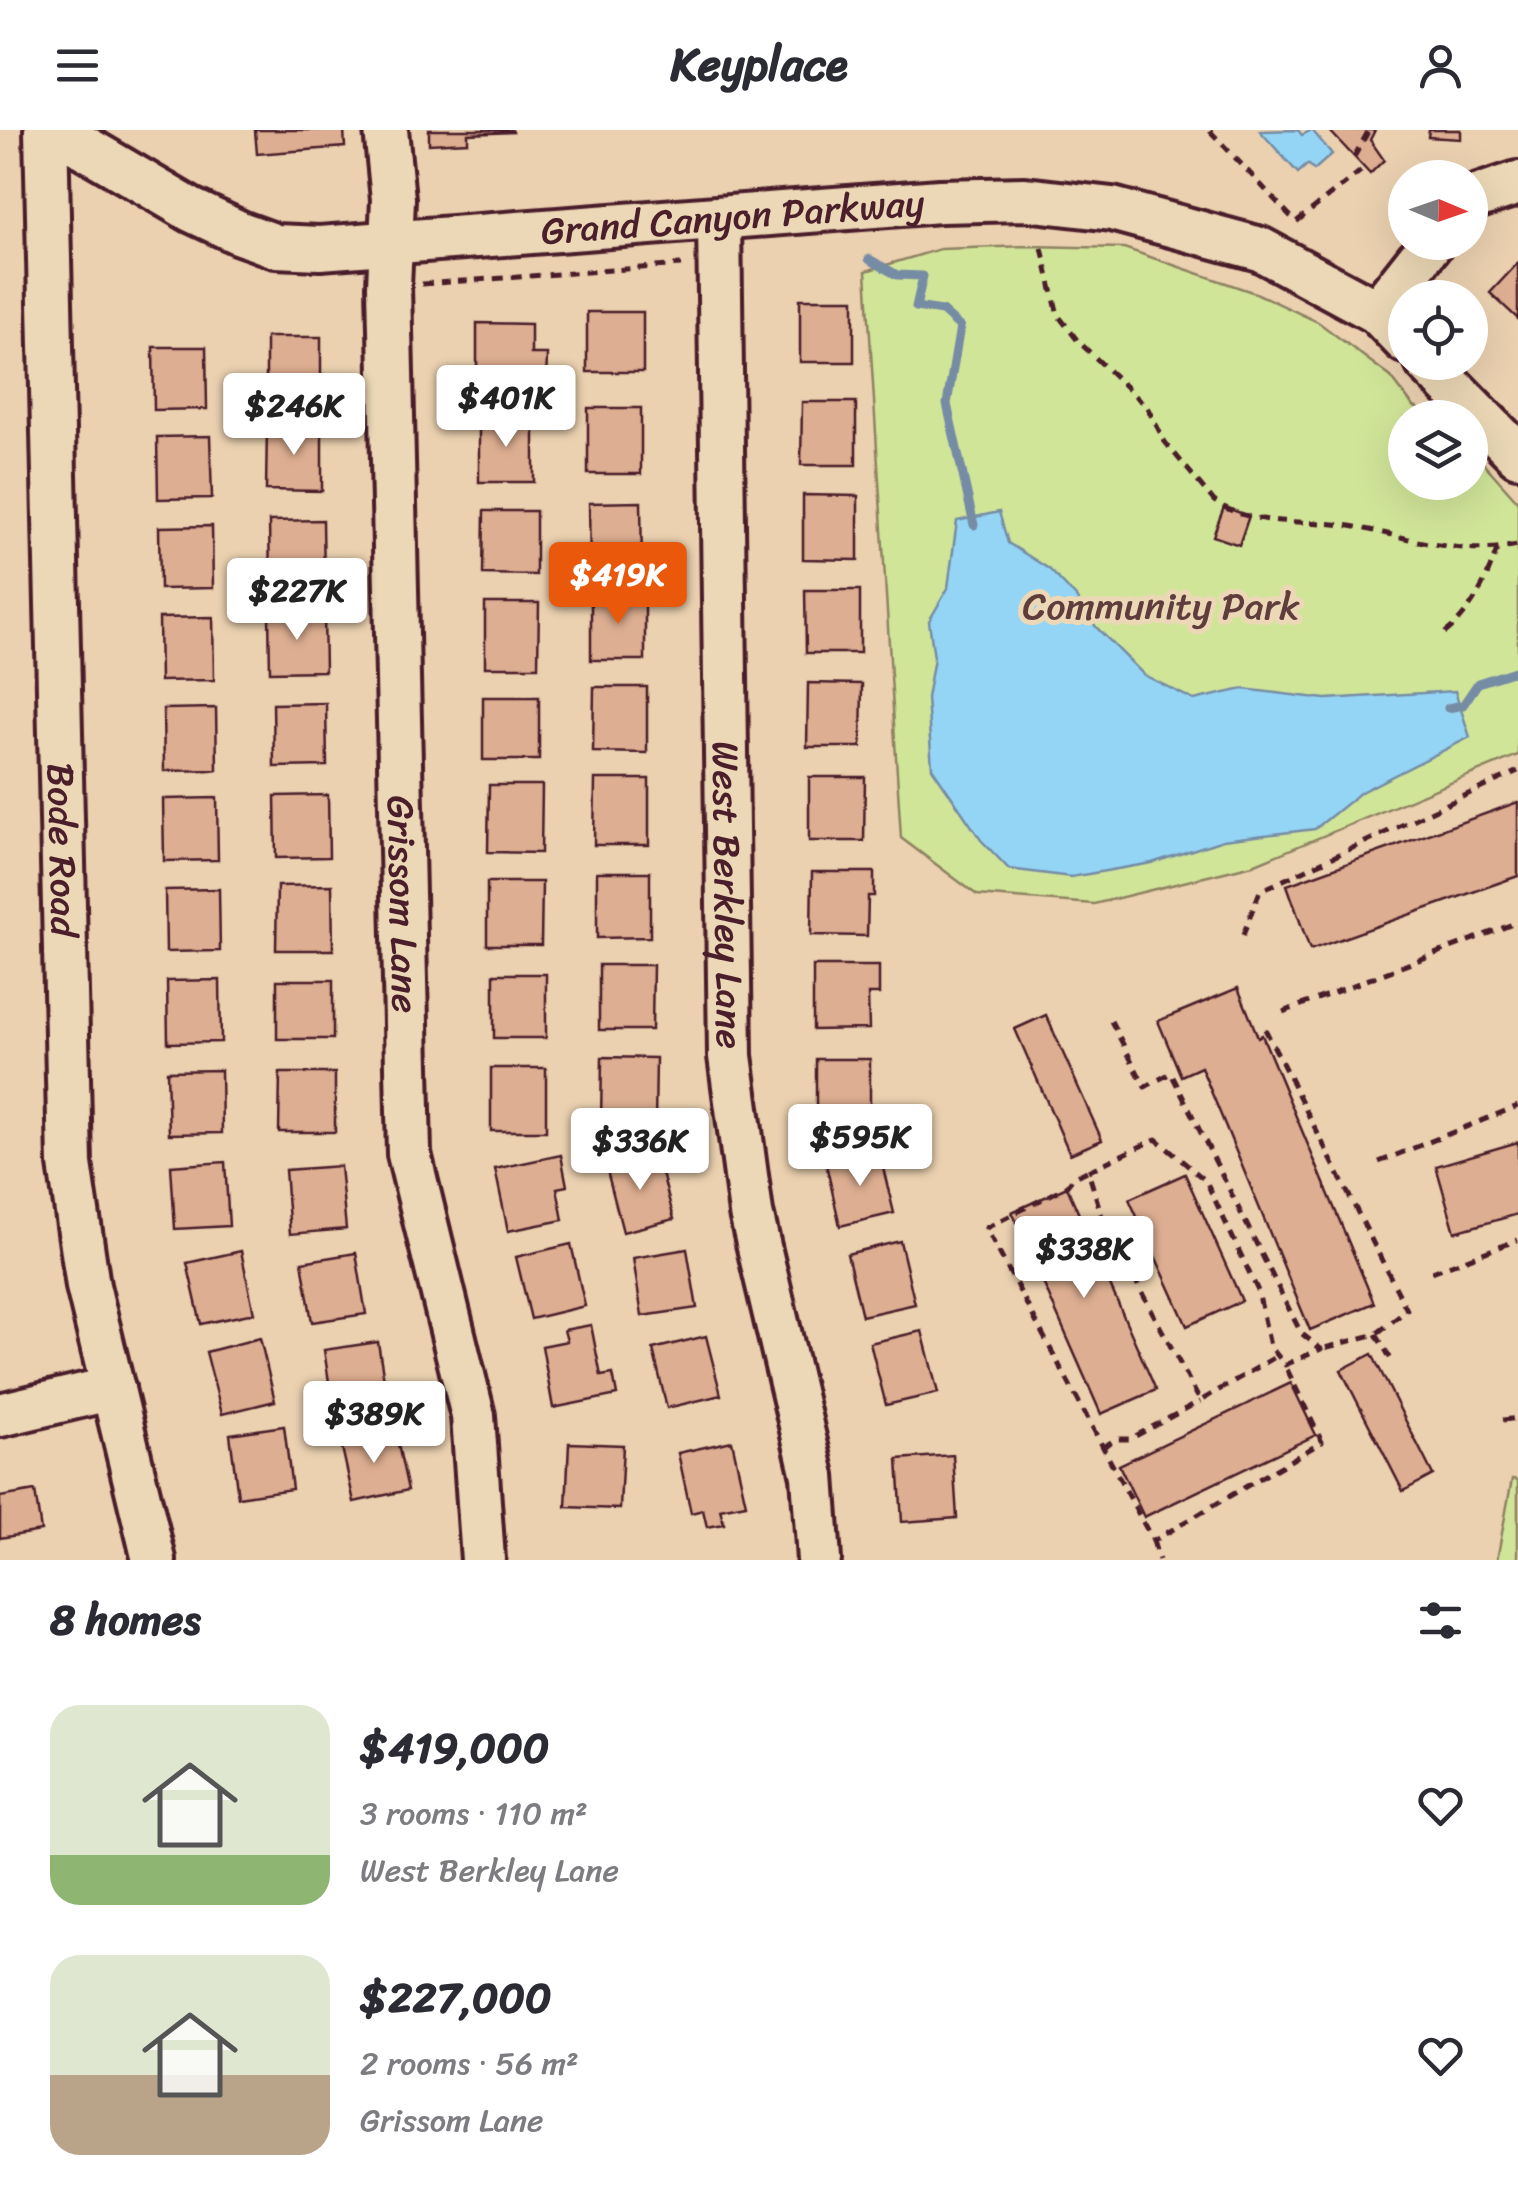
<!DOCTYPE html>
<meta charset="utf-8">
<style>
:root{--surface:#fff;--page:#f2f2f3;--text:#2b2b33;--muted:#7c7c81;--accent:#ea580c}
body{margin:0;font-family:Sriracha,sans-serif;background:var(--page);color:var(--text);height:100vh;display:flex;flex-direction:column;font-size:38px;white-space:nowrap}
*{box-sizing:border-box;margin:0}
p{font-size:32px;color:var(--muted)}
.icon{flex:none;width:55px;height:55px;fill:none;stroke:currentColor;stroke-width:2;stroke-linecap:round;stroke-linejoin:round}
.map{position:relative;height:1430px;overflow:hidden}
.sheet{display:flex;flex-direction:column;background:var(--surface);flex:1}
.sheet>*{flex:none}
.needle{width:65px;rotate:92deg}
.controls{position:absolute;left:1388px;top:30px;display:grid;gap:20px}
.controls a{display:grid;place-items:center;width:100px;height:100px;border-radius:50%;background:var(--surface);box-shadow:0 10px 40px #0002;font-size:50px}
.price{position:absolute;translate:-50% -85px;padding:0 22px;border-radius:10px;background:#fff;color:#222;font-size:32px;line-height:65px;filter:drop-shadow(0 2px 5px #0008)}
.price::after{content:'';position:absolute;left:50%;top:60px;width:30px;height:22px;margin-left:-15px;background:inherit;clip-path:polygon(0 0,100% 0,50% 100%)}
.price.selected{background:var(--accent);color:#fff}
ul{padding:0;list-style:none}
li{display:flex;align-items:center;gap:30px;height:250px;padding:0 50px}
li span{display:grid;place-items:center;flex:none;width:280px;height:200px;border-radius:30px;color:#555}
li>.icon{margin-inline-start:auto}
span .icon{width:120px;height:120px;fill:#fffc;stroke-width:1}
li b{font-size:42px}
h2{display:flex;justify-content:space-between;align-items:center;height:120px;padding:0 50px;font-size:42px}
header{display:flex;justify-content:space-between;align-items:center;height:130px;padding:0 50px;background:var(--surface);font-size:45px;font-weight:800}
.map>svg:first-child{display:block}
.green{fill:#d1e599;stroke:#8e8262;stroke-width:2.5}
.water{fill:#94d5f5;stroke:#768ca4;stroke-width:2.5}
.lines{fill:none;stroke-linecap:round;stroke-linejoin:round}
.stream{stroke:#768ca4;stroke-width:9}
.building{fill:#ddae91;stroke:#4a1f2b;stroke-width:2.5}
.minor-casing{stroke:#4a1f2b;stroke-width:50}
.path{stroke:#4a1f2b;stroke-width:5;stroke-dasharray:10 8;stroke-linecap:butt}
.minor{stroke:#ecd8b6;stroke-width:42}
.labels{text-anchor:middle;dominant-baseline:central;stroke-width:10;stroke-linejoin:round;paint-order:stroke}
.street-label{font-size:38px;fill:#4a1f2b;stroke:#ecd8b6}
.park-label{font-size:38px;fill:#5e3d3c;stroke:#ecd8b6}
</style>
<header><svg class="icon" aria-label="menu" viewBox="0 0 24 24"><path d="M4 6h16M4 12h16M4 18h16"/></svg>Keyplace<svg class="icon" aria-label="person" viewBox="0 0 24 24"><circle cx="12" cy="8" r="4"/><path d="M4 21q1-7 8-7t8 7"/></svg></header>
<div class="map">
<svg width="1518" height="1430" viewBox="0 0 1518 1430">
<rect width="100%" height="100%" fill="#ebd1b0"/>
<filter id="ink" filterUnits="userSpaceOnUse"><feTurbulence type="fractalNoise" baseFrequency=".01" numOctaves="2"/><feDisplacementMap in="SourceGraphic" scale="20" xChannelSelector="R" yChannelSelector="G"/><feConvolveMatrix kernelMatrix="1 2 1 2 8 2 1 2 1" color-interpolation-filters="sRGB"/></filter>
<g filter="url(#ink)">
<!-- green -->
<g class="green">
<path d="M 1028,116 L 1124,118 L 1258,164 L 1318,192 L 1391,247 L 1413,276 L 1432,287 L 1405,288 L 1405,352 L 1470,352 L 1470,318 L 1518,372 L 1518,625 L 1253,735 L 1094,774 L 977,765 L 901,708 L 866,141 L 940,119 Z"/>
<path d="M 1512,1349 L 1518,1350 L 1518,1430 L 1497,1430 Z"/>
</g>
<!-- water -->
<g class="water">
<path d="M 1298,0 L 1302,5 L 1312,0 L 1332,24 L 1314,40 L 1308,34 L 1298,43 L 1260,1 Z"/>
<path d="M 999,382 L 1008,413 L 1049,439 L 1076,467 L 1096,497 L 1144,545 L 1194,570 L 1243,559 L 1326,569 L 1455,561 L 1470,607 L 1361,662 L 1315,699 L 1223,710 L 1152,733 L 1071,747 L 1009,739 L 981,710 L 932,638 L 927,568 L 934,528 L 929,491 L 948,458 L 957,391 Z"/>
</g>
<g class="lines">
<!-- stream -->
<g class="stream">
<path d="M 869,129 L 897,145 L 923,146 L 916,177 L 942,181 L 960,197 L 947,274 L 974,395"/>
<path d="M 1448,578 L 1463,575 L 1478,553 L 1518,540"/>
</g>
</g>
<!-- building -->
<g class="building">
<path d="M 255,0 L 344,0 L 345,17 L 257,24 Z"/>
<path d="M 429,0 L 512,0 L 513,2 L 468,4 L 468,12 L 429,14 Z"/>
<path d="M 1329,0 L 1375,0 L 1370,10 L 1384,30 L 1370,44 Z"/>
<path d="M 1429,0 L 1461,0 L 1461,9 L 1428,7 Z"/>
<path d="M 1518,133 L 1518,189 L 1490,163 Z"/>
<rect x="800" y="169" width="54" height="63"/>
<rect x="587" y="182" width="56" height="60"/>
<path d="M 477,193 L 531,194 L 531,224 L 547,224 L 546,256 L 477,255 Z"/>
<rect x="266" y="207" width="55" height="58"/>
<path d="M 153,217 L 206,217 L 207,279 L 154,280 Z"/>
<path d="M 802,272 L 856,272 L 856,335 L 801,335 Z"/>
<rect x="588" y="278" width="53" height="66"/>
<path d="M 479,288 L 534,289 L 534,352 L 479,352 Z"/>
<path d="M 267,296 L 322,296 L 322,361 L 266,360 Z"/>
<path d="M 210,306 L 212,368 L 158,369 L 157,307 Z"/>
<path d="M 803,365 L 858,366 L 858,430 L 803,429 Z"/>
<path d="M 641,372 L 642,436 L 590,437 L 589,373 Z"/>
<path d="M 1224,377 L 1249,386 L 1239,415 L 1213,406 Z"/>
<path d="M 484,381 L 536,381 L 536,445 L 483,444 Z"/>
<path d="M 323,390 L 324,452 L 270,453 L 269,391 Z"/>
<path d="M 212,396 L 213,458 L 160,459 L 159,397 Z"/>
<path d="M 805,460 L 860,460 L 860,523 L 806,523 Z"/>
<path d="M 591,464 L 645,465 L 645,530 L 591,530 Z"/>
<path d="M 485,473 L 539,473 L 538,537 L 485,537 Z"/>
<path d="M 324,483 L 325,541 L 270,542 L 269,484 Z"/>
<path d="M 213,487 L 214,550 L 160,551 L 159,488 Z"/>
<path d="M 808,553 L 862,554 L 861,617 L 807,617 Z"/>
<path d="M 594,557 L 647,557 L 647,623 L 593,622 Z"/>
<rect x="483" y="567" width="56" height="63"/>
<path d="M 326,573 L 327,636 L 274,637 L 273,574 Z"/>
<path d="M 216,578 L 217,640 L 164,641 L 163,579 Z"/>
<path d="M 809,647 L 865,647 L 864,711 L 809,711 Z"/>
<path d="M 595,649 L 649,649 L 649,715 L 594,715 Z"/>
<path d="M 489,655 L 542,655 L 541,723 L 488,722 Z"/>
<path d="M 328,665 L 329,727 L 276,728 L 275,666 Z"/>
<path d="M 217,668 L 218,730 L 164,731 L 163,669 Z"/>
<path d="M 1518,672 L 1518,746 L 1310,820 L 1287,755 Z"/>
<path d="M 597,742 L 650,742 L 650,807 L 597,808 Z"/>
<path d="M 812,742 L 874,742 L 874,766 L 868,766 L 867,806 L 811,805 Z"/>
<path d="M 487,752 L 542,752 L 541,815 L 487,815 Z"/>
<path d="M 332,755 L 333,820 L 276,820 L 277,756 Z"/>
<path d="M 219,759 L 220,821 L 166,822 L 165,760 Z"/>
<path d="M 599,835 L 653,835 L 652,900 L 599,900 Z"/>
<path d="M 813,836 L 879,836 L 879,864 L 868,864 L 869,899 L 813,900 Z"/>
<rect x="494" y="844" width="52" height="64"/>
<path d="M 220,850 L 221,912 L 168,913 L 167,851 Z"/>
<rect x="277" y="850" width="56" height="59"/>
<path d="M 1238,858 L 1258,907 L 1262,905 L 1374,1173 L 1310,1200 L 1201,937 L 1181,946 L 1158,891 Z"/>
<path d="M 1046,885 L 1102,1010 L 1070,1024 L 1015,899 Z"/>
<path d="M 602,927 L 656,928 L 655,994 L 601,993 Z"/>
<rect x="816" y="929" width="54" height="64"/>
<rect x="491" y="938" width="55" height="63"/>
<path d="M 221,940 L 222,1003 L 169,1004 L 167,941 Z"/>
<path d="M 280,943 L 335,943 L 335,1002 L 279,1002 Z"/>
<path d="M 1518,1012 L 1518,1084 L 1455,1102 L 1436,1036 Z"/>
<path d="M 879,1021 L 894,1083 L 840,1096 L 826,1034 Z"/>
<path d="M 657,1024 L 674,1089 L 623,1102 L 606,1037 Z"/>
<path d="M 561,1025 L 567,1056 L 557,1058 L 563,1090 L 508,1101 L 495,1039 Z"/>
<path d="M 225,1032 L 229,1096 L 175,1099 L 171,1036 Z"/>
<path d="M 340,1036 L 346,1099 L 290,1104 L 285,1040 Z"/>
<path d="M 1185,1044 L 1242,1171 L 1187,1196 L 1129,1069 Z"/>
<path d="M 1067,1057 L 1156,1260 L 1101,1284 L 1012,1082 Z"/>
<path d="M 900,1111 L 915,1174 L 862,1186 L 847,1124 Z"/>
<path d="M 571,1114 L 585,1176 L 531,1189 L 516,1127 Z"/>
<path d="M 687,1119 L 697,1178 L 642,1186 L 633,1128 Z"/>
<path d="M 241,1121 L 254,1183 L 201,1194 L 187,1133 Z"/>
<path d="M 356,1123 L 366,1184 L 312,1192 L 302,1132 Z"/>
<path d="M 591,1195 L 601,1246 L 613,1244 L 617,1265 L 553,1278 L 542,1216 L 567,1211 L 564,1200 Z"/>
<path d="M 922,1201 L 938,1263 L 886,1275 L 870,1213 Z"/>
<path d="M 706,1206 L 721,1265 L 667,1278 L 653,1219 Z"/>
<path d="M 260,1208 L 275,1271 L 222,1284 L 206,1222 Z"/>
<path d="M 378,1212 L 388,1276 L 334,1284 L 324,1220 Z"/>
<path d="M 1372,1224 L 1433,1345 L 1403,1361 L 1341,1240 Z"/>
<path d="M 1291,1253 L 1316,1305 L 1144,1387 L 1119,1335 Z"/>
<path d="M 284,1296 L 292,1359 L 238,1367 L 230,1304 Z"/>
<path d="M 395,1301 L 408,1360 L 354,1372 L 341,1313 Z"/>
<path d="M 732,1311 L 746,1374 L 720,1379 L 724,1394 L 707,1397 L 703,1380 L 691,1383 L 678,1323 Z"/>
<path d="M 569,1313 L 623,1315 L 620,1379 L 566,1377 Z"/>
<path d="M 953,1325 L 957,1388 L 902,1392 L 898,1329 Z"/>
<path d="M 35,1361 L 41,1401 L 0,1408 L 0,1367 Z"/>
</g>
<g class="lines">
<!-- minor casing -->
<g class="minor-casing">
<g id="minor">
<path id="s1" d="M 46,0 L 70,1034 L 88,1156 L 154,1430"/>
<path id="s2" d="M 55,0 L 191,80 L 240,103 L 276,116 L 320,118 L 940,71 L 1025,69 L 1112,79 L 1260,119 L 1377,182 L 1405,211"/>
<path id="s3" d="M 386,0 L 393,69 L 389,156 L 409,1024 L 473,1286 L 483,1430"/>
<path d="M 1470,69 L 1518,53"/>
<path id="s4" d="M 719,90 L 730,926 L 751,1083 L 813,1346 L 819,1430"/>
<path d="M 1377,182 L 1432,112"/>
<path d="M 1427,232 L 1518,325"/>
<path d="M 0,1285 L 113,1258"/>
</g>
</g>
<!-- path -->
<g class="path">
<path d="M 1210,1 L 1296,92 L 1362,40"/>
<path d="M 1354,27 L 1369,0"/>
<path d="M 1042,118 L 1058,185 L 1078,211 L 1147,277 L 1165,312 L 1214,371 C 1255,399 1304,388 1350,396 C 1410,407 1456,427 1518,415"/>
<path d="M 422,154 L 681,135"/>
<path d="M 1445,503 C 1472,482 1487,450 1497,419"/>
<path d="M 1243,805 L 1260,761 L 1518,641"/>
<path d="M 1283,882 L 1518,792"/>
<path d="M 1111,891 L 1145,957 L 1171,943 L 1301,1203 L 1321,1219 L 1285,1235 L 1270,1216 L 1258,1161 L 1206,1051 L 1156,1009 L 1088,1041 L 1103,1090 L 1200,1271 L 1277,1226"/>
<path d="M 1265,899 L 1407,1180 L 1376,1204 L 1321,1219"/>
<path d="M 1379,1032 L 1518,976"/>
<path d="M 1087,1041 L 1073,1048 L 1066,1057 L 986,1098 L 1153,1411 L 1322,1312 L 1285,1235"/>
<path d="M 1432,1142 L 1518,1110"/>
<path d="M 1376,1204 L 1392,1231"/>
<path d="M 1503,1290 L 1518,1288"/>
<path d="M 1103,1317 L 1116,1309 L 1130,1309 L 1200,1271"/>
<path d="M 1153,1411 L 1159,1430"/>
</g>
<!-- minor -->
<use href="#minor" class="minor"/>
</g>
</g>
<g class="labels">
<!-- street labels -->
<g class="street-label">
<text stroke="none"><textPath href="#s2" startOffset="708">Grand Canyon Parkway</textPath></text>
<text stroke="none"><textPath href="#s1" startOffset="720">Bode Road</textPath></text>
<text stroke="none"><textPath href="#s4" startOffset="675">West Berkley Lane</textPath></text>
<text stroke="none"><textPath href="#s3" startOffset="775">Grissom Lane</textPath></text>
</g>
<!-- park labels -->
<g class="park-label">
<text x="1161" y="476">Community Park</text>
</g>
</g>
</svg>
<div class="controls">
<a><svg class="needle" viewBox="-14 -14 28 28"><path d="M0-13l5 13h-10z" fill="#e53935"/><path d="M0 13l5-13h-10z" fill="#7c7c81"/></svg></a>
<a><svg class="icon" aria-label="locate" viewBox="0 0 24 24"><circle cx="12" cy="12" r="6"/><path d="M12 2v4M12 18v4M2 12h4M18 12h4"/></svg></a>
<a><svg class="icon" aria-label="layers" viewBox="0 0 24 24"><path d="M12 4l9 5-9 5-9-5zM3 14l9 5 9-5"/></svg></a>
</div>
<b class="price" style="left:506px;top:320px">$401K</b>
<b class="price" style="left:294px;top:328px">$246K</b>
<b class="price selected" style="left:618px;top:497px">$419K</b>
<b class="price" style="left:297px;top:513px">$227K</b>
<b class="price" style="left:860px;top:1059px">$595K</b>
<b class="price" style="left:640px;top:1063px">$336K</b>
<b class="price" style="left:1084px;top:1171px">$338K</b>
<b class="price" style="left:374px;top:1336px">$389K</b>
</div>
<section class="sheet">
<h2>8 homes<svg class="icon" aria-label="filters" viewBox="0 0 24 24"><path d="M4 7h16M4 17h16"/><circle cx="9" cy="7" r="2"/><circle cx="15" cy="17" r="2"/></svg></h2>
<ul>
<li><span style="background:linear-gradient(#dfe7d0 75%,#8fb573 0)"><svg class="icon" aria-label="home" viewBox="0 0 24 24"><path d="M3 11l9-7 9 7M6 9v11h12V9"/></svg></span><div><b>$419,000</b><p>3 rooms · 110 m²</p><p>West Berkley Lane</p></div><svg class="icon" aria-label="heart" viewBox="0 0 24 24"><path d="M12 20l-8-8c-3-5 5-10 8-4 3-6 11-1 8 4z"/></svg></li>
<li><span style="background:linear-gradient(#dfe7d0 60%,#b9a48a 0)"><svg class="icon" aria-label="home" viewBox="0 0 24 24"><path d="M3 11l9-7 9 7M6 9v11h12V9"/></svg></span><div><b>$227,000</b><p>2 rooms · 56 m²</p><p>Grissom Lane</p></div><svg class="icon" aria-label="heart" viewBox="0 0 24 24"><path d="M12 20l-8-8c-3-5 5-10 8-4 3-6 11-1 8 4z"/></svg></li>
</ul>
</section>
